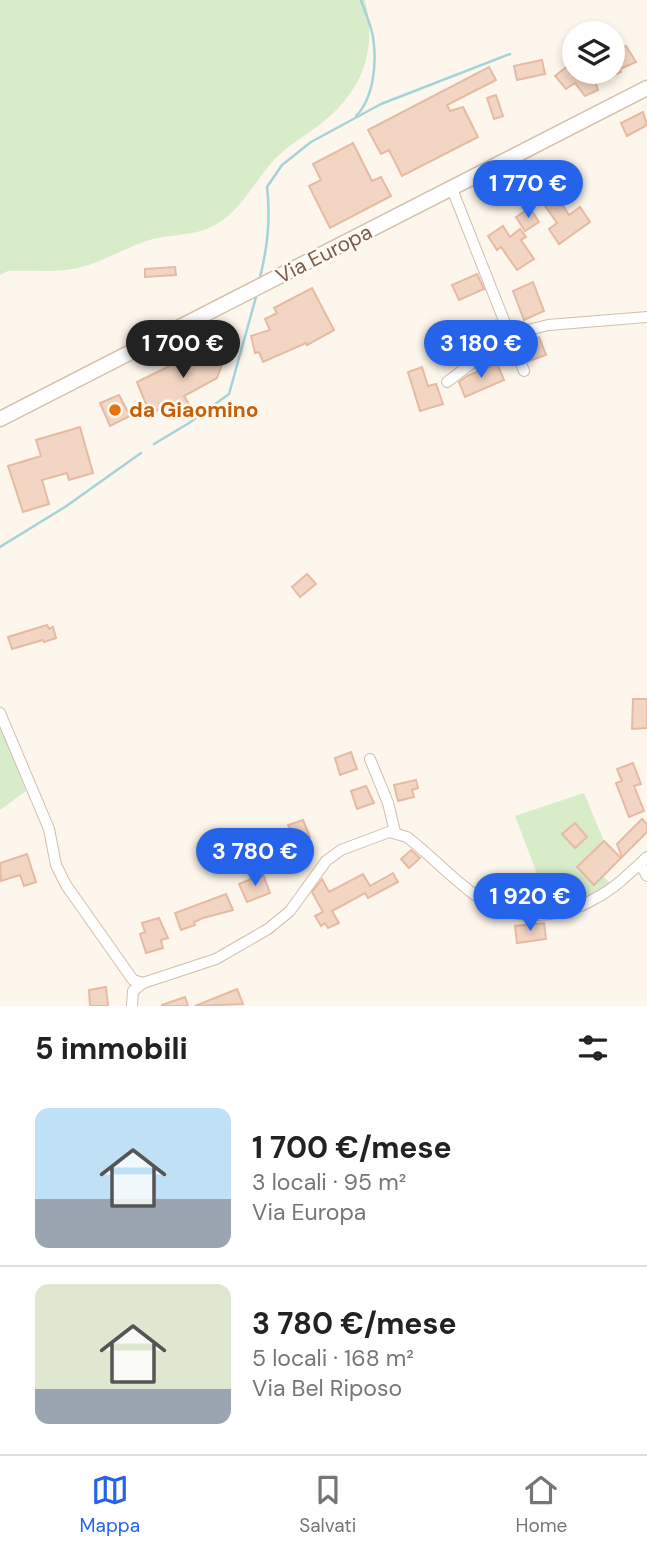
<!DOCTYPE html>
<html lang="it">
<meta charset="utf-8">
<style>
:root{--surface:#fff;--page:#f6f6f6;--text:#222;--muted:#767676;--line:#e0e0e0;--accent:#2563eb}
body{margin:0;font-family:"DM Sans",sans-serif;background:var(--page);color:var(--text);height:100vh;display:flex;flex-direction:column;font-size:26px;white-space:nowrap}
*{box-sizing:border-box;margin:0}
p{font-size:23px;color:var(--muted)}
.icon{flex:none;width:38px;height:38px;fill:none;stroke:currentColor;stroke-width:2;stroke-linecap:round;stroke-linejoin:round}
.map{position:relative;height:1006px;overflow:hidden}
.panel{display:flex;flex-direction:column;background:var(--surface);flex:1}
.panel>*{flex:none}
.buttons{position:absolute;left:562px;top:21px;display:grid;gap:14px}
.buttons a{display:grid;place-items:center;width:63px;height:63px;border-radius:50%;background:var(--surface);box-shadow:0 4px 10px #0003;font-size:35px}
.price{position:absolute;translate:-50% -60px;padding:0 16px;border-radius:24px;background:var(--accent);color:#fff;font-size:23px;line-height:46px;filter:drop-shadow(0 2px 4px #0008)}
.price::after{content:'';position:absolute;left:50%;top:42px;width:21px;height:16px;margin-left:-10px;background:inherit;clip-path:polygon(0 0,100% 0,50% 100%)}
.price.current{background:#222;color:#fff}
ul{padding:0;list-style:none}
li{display:flex;align-items:center;gap:21px;height:175px;padding:0 35px}
li+li{border-top:2px solid var(--line)}
li span{display:grid;place-items:center;flex:none;width:196px;height:140px;border-radius:14px;color:#555}
li>.icon{margin-inline-start:auto}
span .icon{width:84px;height:84px;fill:#fffc;stroke-width:1}
li b{font-size:30px}
h2{display:flex;justify-content:space-between;align-items:center;height:84px;padding:0 35px;font-size:30px}
.menu{display:flex;justify-content:space-around;align-items:center;height:98px;border-top:2px solid var(--line);background:var(--surface);font-size:19px;color:var(--muted)}
.menu a{display:grid;justify-items:center;gap:4px}
.menu .current{color:var(--accent)}
.map>svg:first-child{display:block}
.green{fill:#d8ecc9}
.lines{fill:none;stroke-linecap:round;stroke-linejoin:round}
.stream{stroke:#a5d3da;stroke-width:2.5}
.building{fill:#f3d5c3;stroke:#e6bba3;stroke-width:2}
.street-casing{stroke:#d1beb0;stroke-width:12}
.secondary-casing{stroke:#d6c0b0;stroke-width:17}
.street{stroke:#fff;stroke-width:10}
.secondary{stroke:#fff;stroke-width:14}
.food-dot{fill:#e8710a;stroke:#fffaf3;stroke-width:2.5}
.labels{text-anchor:middle;dominant-baseline:central;stroke-width:5;stroke-linejoin:round;paint-order:stroke}
.street-label{font-size:21px;fill:#7a5c4d;stroke:#fffaf3}
.food-label{font-size:21px;font-weight:bold;fill:#c56008;stroke:#fffaf3;text-anchor:start}
</style>
<div class="map">
<svg width="647" height="1006" viewBox="0 0 647 1006">
<rect width="100%" height="100%" fill="#fdf6ec"/>
<!-- green -->
<g class="green">
<path d="M 0,0 L 365,0 C 376,46 366,83 330,116 C 313,131 292,142 276,158 C 255,179 243,210 215,225 C 195,236 174,234 153,239 C 127,246 104,262 78,268 C 56,273 30,270 8,271 L 0,275 Z"/>
<path d="M 0,722 L 26,791 L 0,810 Z"/>
<path d="M 584,793 L 604,841 L 577,867 L 594,885 L 603,876 L 610,883 L 585,901 L 550,908 L 515,816 Z"/>
</g>
<g class="lines">
<!-- stream -->
<g class="stream">
<path d="M 356,116 C 374,98 377,62 373,37 C 371,25 365,12 361,0"/>
<path d="M 260,277 C 268,246 271,219 267,187 L 282,165 L 311,142 L 381,104 L 510,54"/>
<path d="M 154,444 L 189,423 L 229,394 L 256,297"/>
<path d="M 0,547 L 65,507 L 141,453"/>
</g>
</g>
<!-- building -->
<g class="building">
<path d="M 626,46 L 636,62 L 620,69 L 621,72 L 612,76 L 612,52 Z"/>
<path d="M 542,60 L 545,74 L 517,80 L 514,66 Z"/>
<path d="M 574,61 L 574,72 L 592,72 L 598,90 L 585,96 L 575,83 L 566,89 L 555,76 Z"/>
<path d="M 489,67 L 496,80 L 447,105 L 450,111 L 463,107 L 478,137 L 402,176 L 389,150 L 381,154 L 368,130 Z"/>
<path d="M 496,95 L 503,116 L 494,119 L 487,98 Z"/>
<path d="M 643,112 L 647,125 L 627,136 L 621,123 Z"/>
<path d="M 353,143 L 372,181 L 381,177 L 391,196 L 330,228 L 309,186 L 321,180 L 313,164 Z"/>
<path d="M 552,189 L 569,215 L 580,207 L 590,222 L 559,244 L 549,229 L 557,223 L 539,197 Z"/>
<path d="M 530,208 L 539,222 L 525,231 L 516,217 Z"/>
<path d="M 503,226 L 510,237 L 520,229 L 526,237 L 521,240 L 534,259 L 517,270 L 501,247 L 497,250 L 488,236 Z"/>
<path d="M 175,267 L 176,275 L 145,277 L 145,269 Z"/>
<path d="M 477,274 L 484,289 L 459,300 L 452,285 Z"/>
<path d="M 533,282 L 544,311 L 524,320 L 513,291 Z"/>
<path d="M 312,288 L 334,330 L 307,345 L 306,343 L 263,362 L 259,352 L 255,353 L 251,336 L 270,330 L 265,319 L 277,313 L 274,308 Z"/>
<path d="M 477,329 L 486,343 L 473,353 L 469,347 L 456,356 L 446,343 L 455,337 L 458,342 Z"/>
<path d="M 539,337 L 546,355 L 529,361 L 523,344 Z"/>
<path d="M 224,339 L 229,346 L 217,378 L 184,396 L 192,409 L 173,419 L 165,406 L 150,414 L 137,382 Z"/>
<path d="M 497,363 L 504,380 L 465,397 L 459,382 L 467,376 Z"/>
<path d="M 422,367 L 428,386 L 436,384 L 443,404 L 420,411 L 408,372 Z"/>
<path d="M 119,395 L 130,416 L 110,426 L 100,403 Z"/>
<path d="M 80,427 L 93,473 L 69,480 L 67,473 L 42,480 L 49,504 L 23,512 L 8,466 L 41,456 L 36,440 Z"/>
<path d="M 307,574 L 316,584 L 300,597 L 292,587 Z"/>
<path d="M 47,625 L 49,629 L 53,627 L 56,638 L 44,642 L 43,640 L 12,649 L 8,637 Z"/>
<path d="M 633,699 L 647,699 L 647,728 L 632,729 Z"/>
<path d="M 351,752 L 357,769 L 340,775 L 335,758 Z"/>
<path d="M 633,763 L 641,784 L 634,786 L 644,811 L 629,817 L 616,783 L 622,781 L 617,769 Z"/>
<path d="M 416,780 L 418,788 L 412,790 L 414,797 L 398,801 L 394,785 Z"/>
<path d="M 366,786 L 374,803 L 357,809 L 351,791 Z"/>
<path d="M 642,819 L 647,824 L 647,832 L 622,857 L 617,844 Z"/>
<path d="M 303,820 L 310,837 L 284,847 L 289,858 L 269,867 L 259,844 L 291,831 L 288,825 Z"/>
<path d="M 575,823 L 587,837 L 575,848 L 562,834 Z"/>
<path d="M 604,841 L 621,858 L 594,885 L 577,867 Z"/>
<path d="M 411,850 L 420,858 L 409,868 L 401,859 Z"/>
<path d="M 27,854 L 36,882 L 24,886 L 20,875 L 1,881 L 0,863 Z"/>
<path d="M 393,873 L 398,882 L 368,898 L 365,893 L 332,911 L 339,923 L 328,928 L 325,923 L 321,926 L 315,916 L 323,912 L 312,892 L 322,879 L 329,892 L 363,874 L 370,886 Z"/>
<path d="M 263,874 L 270,893 L 247,902 L 239,884 Z"/>
<path d="M 540,890 L 544,902 L 530,907 L 518,906 L 515,898 Z"/>
<path d="M 226,894 L 233,910 L 203,918 L 194,922 L 195,925 L 181,930 L 175,913 Z"/>
<path d="M 159,918 L 168,938 L 161,940 L 163,948 L 146,953 L 140,934 L 145,932 L 142,923 Z"/>
<path d="M 544,923 L 546,939 L 517,943 L 515,926 Z"/>
<path d="M 106,987 L 108,1006 L 90,1006 L 89,990 Z"/>
<path d="M 237,989 L 243,1004 L 195,1006 Z"/>
<path d="M 185,997 L 188,1006 L 162,1006 L 162,1005 Z"/>
</g>
<g class="lines">
<!-- street casing -->
<g class="street-casing">
<g id="street">
<path d="M 452,189 L 524,371"/>
<path d="M 447,382 L 509,335 L 548,325 L 647,317"/>
<path d="M 0,713 L 49,829 L 56,865 L 66,885 L 133,980 L 143,983"/>
<path d="M 370,759 L 388,803 L 395,832"/>
<path d="M 640,864 L 647,876"/>
<path d="M 132,1006 L 133,991 L 143,983 L 216,959 L 268,929 L 290,911 L 326,861 L 341,850 L 389,832 L 407,837 C 433,857 455,882 482,900 C 515,922 563,918 596,898 C 615,888 631,872 647,857"/>
</g>
</g>
<!-- secondary casing -->
<g class="secondary-casing">
<path id="secondary" d="M 0,419 L 647,88"/>
</g>
<!-- street -->
<use href="#street" class="street"/>
<!-- secondary -->
<use href="#secondary" class="secondary"/>
</g>
<!-- markers -->
<circle class="food-dot" cx="115" cy="410" r="7"/>
<g class="labels">
<!-- street labels -->
<g class="street-label">
<text transform="translate(324 254) rotate(-27)">Via Europa</text>
</g>
<!-- food labels -->
<g class="food-label">
<text x="129" y="410">da Giaomino</text>
</g>
</g>
</svg>
<div class="buttons">
<a><svg class="icon" aria-label="layers" viewBox="0 0 24 24"><path d="M12 4l9 5-9 5-9-5zM3 14l9 5 9-5"/></svg></a>
</div>
<b class="price" style="left:528px;top:220px">1 770 €</b>
<b class="price current" style="left:183px;top:380px">1 700 €</b>
<b class="price" style="left:481px;top:380px">3 180 €</b>
<b class="price" style="left:255px;top:888px">3 780 €</b>
<b class="price" style="left:530px;top:933px">1 920 €</b>
</div>
<section class="panel">
<h2>5 immobili<svg class="icon" aria-label="filters" viewBox="0 0 24 24"><path d="M4 7h16M4 17h16"/><circle cx="9" cy="7" r="2"/><circle cx="15" cy="17" r="2"/></svg></h2>
<ul>
<li><span style="background:linear-gradient(#bfe0f5 65%,#9aa5b1 0)"><svg class="icon" aria-label="home" viewBox="0 0 24 24"><path d="M3 11l9-7 9 7M6 9v11h12V9"/></svg></span><div><b>1 700 €/mese</b><p>3 locali · 95 m²</p><p>Via Europa</p></div></li>
<li><span style="background:linear-gradient(#dfe7d0 75%,#9aa5b1 0)"><svg class="icon" aria-label="home" viewBox="0 0 24 24"><path d="M3 11l9-7 9 7M6 9v11h12V9"/></svg></span><div><b>3 780 €/mese</b><p>5 locali · 168 m²</p><p>Via Bel Riposo</p></div></li>
</ul>
</section>
<nav class="menu">
<a class="current"><svg class="icon" aria-label="map" viewBox="0 0 24 24"><path d="M3 6l6-2 6 2 6-2v14l-6 2-6-2-6 2zM9 4v14M15 6v14"/></svg>Mappa</a>
<a><svg class="icon" aria-label="saved" viewBox="0 0 24 24"><path d="M7 4h10v16l-5-4-5 4z"/></svg>Salvati</a>
<a><svg class="icon" aria-label="home" viewBox="0 0 24 24"><path d="M3 11l9-7 9 7M6 9v11h12V9"/></svg>Home</a>
</nav>
